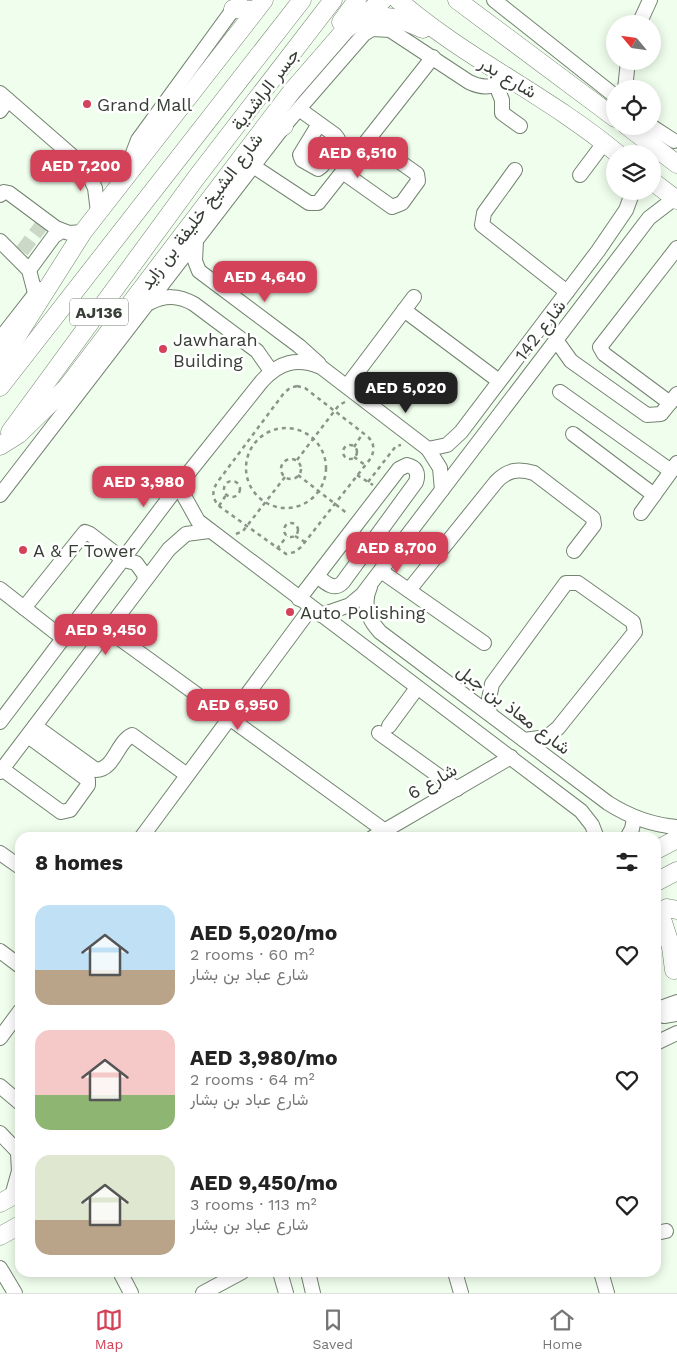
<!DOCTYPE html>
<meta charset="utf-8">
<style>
:root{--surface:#fff;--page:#f6f6f6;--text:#222;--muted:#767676;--line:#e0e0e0;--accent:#d34258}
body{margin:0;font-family:"Work Sans",Vazirmatn,sans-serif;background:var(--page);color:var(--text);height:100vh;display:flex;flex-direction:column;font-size:19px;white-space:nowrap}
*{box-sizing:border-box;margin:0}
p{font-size:16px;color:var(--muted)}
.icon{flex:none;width:28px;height:28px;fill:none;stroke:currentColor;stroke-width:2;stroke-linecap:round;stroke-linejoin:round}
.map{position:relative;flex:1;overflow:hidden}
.drawer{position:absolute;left:15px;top:832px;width:646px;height:445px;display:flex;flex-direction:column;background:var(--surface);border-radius:15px;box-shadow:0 2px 12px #0003}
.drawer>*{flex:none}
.needle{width:32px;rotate:299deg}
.fabs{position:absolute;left:606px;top:15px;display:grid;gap:10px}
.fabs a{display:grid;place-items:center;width:55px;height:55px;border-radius:50%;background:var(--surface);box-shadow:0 2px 12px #0003;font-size:25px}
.price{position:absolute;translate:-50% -42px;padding:0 11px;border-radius:10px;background:var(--accent);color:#fff;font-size:16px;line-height:32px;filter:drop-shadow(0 1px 2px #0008)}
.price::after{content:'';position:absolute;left:50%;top:30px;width:15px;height:11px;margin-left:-8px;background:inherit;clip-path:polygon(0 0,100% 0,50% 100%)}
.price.active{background:#222;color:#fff}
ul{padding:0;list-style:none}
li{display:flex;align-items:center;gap:15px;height:125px;padding:0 20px}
li span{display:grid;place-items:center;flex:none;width:140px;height:100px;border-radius:15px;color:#555}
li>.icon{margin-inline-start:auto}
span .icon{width:60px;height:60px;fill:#fffc;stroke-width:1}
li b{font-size:21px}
h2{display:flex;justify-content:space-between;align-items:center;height:60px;padding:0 20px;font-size:21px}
.tabs{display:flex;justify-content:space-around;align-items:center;height:70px;border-top:1px solid var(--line);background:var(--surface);font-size:14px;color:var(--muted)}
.tabs a{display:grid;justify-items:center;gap:2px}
.tabs .active{color:var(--accent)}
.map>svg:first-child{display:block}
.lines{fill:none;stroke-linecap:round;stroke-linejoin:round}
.minor-tunnel{stroke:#cbd8c8;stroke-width:14;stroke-dasharray:14 7;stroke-linecap:butt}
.minor-casing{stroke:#748471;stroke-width:16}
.major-casing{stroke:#748471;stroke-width:19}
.path{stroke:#8a9488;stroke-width:2.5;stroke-dasharray:4 4;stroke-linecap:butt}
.minor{stroke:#fff;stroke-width:14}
.major{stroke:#fff;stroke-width:18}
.poi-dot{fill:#d34258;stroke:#fff;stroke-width:2}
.labels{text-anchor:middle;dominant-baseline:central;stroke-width:5;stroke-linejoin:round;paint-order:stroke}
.shield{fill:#fff;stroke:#737872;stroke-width:1}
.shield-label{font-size:16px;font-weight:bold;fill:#373e36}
.street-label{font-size:18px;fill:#373e36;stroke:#fff}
.poi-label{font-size:18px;fill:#373e36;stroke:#fff;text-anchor:start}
</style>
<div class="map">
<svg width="677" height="1293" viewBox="0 0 677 1293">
<rect width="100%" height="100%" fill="#f0feed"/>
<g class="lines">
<!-- minor-tunnel -->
<path class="minor-tunnel" d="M 22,251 L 41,226"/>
<!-- minor casing -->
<g class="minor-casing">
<g id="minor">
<path d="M 494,0 L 615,96"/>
<path d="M 639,24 L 650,0"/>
<path d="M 496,85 L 502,100 L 502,113 L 520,126"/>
<path d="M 625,89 L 628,61"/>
<path d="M 0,93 L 85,167 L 95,188 L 98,212"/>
<path d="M 299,109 L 335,135 L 338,139 L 322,166 L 318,169 L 302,160 L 300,155 L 319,124"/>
<path d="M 0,111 L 8,100"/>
<path d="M 651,126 L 674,141"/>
<path d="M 253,166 L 309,203 L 318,203 L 433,57"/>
<path d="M 85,167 L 109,171 L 133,167 L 133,153 L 138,140 L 240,0"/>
<path d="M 515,170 L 484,213 L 482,225 L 567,292"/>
<path d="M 344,173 L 392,207 L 402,203 L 418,181 L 417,174 L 369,140"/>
<path d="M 580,175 L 604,143"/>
<path d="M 0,195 L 4,192 L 9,193 L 56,228 L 69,233 L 83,232"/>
<path d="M 0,241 L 29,270 L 35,293"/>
<path d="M 196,241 L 195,261 L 199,271 L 299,346 L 319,364"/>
<path d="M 29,270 L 54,236 L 62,231"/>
<path d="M 149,303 C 165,295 178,295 194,304 L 257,351 L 271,371"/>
<path d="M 404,310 L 499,381"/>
<path d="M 0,339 L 39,289"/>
<path d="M 556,340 L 571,361 L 647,415 L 661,414 L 677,394"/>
<path d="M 347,386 L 414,297"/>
<path d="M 560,392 L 671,471"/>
<path d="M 670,403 L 604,354 L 600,347 L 677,248"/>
<path d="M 573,434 L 654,495"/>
<path d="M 428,449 L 447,445 L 461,432 L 598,251 L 626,210 L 633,191"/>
<path d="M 182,481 L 184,496 L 198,521 L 581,811 L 592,825 L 597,838"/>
<path d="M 0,495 L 284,126 L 364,34 L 372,29 L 390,30 L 469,82 C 485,90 495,86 510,79"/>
<path d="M 641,513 L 677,463"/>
<path d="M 381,571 L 484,643"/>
<path d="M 370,587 C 362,604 368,619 380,632 L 608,803 C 630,817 651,825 677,827"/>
<path d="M 0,589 L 64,639"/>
<path d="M 409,590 L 496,482 C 507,470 518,468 534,473 L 593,518 L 594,525 L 574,551"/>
<path d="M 299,599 C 332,556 366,512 399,469 L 407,465 C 416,467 419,473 416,482 L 343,582 C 334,592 325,582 317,576"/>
<path d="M 24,608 L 85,532 L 90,534 L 124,560 L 136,563 L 144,574 L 145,580"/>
<path d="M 321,615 L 350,605 L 362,595 L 649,218 L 675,198"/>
<path d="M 108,630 L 385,831"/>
<path d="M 490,714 L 488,704 L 492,684 L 566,583 L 578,583 L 633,622 L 635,632 L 558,728 L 547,737 L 524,740"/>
<path d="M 0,722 L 182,481 L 262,381 C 279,362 297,357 321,367 L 428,449 L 440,468 L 442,490"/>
<path d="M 35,726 L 96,770 C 114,770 117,742 132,735 L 187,775"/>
<path d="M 389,726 L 417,688"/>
<path d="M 379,733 L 457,789"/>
<path d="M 2,769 L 61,812 L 70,810 L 88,785 L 88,780 L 28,736"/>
<path d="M 0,772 L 169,549 L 186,534 L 209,531"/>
<path d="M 141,838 L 311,608"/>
<path d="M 372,838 L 511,757"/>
<path d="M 627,838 L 632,829 L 634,818"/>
<path d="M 0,853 L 20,867"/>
<path d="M 0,951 L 20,966"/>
<path d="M 656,1012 L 663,1007 L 677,1002"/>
<path d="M 656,1012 L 664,1016 L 677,1014"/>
<path d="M 0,1038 L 20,1011"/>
<path d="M 656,1043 L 677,1033"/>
<path d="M 0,1086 L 20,1103"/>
<path d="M 0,1133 L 20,1154"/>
<path d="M 12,1196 L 19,1171 L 18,1153"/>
<path d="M 656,1233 L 666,1231"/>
<path d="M 0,1268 L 15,1293"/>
<path d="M 120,1272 L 131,1293"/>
<path d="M 280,1272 L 286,1293"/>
<path d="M 308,1272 L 313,1293"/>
<path d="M 455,1272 L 461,1293"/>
<path d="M 601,1272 L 607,1293"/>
<path d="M 203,1293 L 242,1272"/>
</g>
</g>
<!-- major casing -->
<g class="major-casing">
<g id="major">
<path d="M 398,0 C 466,59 549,96 618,154"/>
<path d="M 457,0 L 615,118"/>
<path d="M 233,9 L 256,10"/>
<path d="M 341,22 L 357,0"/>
<path d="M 361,23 C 383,10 402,20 423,29"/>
<path d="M 627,126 L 677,164"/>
<path d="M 256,144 L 284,126"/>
<path d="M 652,181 L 677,200"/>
<path d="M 0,363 L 83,232 L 264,0"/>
<path d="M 0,387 L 302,0"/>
<path d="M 10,432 L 196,178 L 333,0"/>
<path d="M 0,446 L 19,434 L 67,387 L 292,91 L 345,30 L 383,0"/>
<path d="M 656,850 L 677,839"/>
<path d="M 656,882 L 677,871"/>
<path d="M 674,970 L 671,947 L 661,916 L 667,908 L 677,910"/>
<path d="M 0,1203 L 20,1192"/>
<path d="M 0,1236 L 20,1225"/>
</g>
</g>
<!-- path -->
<g class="path">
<path d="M 297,386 L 305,388 L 367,436 C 374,442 375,449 371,458 L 301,547 L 295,552 L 286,554 L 219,506 C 211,497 212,489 219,480 L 284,393 L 290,388 Z"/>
<circle cx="286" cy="468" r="40"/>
<circle cx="350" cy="452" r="7"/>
<path d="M 354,447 L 363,433"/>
<path d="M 354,457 L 365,465"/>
<circle cx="291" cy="469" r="10"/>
<path d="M 297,460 L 339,405 L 345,402"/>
<path d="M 298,475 L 348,514"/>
<path d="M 357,475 L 373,485"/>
<circle cx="232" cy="489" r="8"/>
<path d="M 368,482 L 396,446 L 401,445"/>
<path d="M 219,506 L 226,495"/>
<circle cx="291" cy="530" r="7"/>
<path d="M 236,534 L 243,531 L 285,477"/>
<path d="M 295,536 L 305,542"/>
<path d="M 277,549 L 287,536"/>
</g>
<!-- minor -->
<use href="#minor" class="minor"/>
<!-- major -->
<use href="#major" class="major"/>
</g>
<!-- markers -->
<g class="poi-dot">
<circle cx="87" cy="104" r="5"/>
<circle cx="163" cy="349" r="5"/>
<circle cx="23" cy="550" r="5"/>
<circle cx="290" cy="612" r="5"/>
</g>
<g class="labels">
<!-- shield labels -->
<rect class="shield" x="70" y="298.5" width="58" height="27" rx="4"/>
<g class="shield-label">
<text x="99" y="312">AJ136</text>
</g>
<!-- street labels -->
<g class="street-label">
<text transform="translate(508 77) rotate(31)">شارع بدر</text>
<text transform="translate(265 89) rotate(-52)">جسر الراشدية</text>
<text transform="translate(201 211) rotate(-53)">شارع الشيخ خليفة بن زايد</text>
<text transform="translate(540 330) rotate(-53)">شارع 142</text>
<text transform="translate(514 709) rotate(37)">شارع معاذ بن جبل</text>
<text transform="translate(432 781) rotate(-30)">شارع 6</text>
</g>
<!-- poi labels -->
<g class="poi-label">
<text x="97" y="104">Grand Mall</text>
<text x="173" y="339">Jawharah<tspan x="173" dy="21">Building</tspan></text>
<text x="33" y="550">A &amp; F Tower</text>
<text x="300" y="612">Auto Polishing</text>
</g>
</g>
</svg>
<div class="fabs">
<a><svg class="needle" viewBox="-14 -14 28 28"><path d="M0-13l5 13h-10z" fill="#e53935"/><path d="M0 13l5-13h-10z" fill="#767676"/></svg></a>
<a><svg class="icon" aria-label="locate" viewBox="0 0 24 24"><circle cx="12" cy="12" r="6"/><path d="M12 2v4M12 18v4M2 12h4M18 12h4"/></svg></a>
<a><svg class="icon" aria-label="layers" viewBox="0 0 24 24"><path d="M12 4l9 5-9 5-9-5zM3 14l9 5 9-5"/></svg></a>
</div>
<b class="price" style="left:358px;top:179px">AED 6,510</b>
<b class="price" style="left:81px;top:192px">AED 7,200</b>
<b class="price" style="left:265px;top:303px">AED 4,640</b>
<b class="price active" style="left:406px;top:414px">AED 5,020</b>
<b class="price" style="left:144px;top:508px">AED 3,980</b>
<b class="price" style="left:397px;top:574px">AED 8,700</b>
<b class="price" style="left:106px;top:656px">AED 9,450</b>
<b class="price" style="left:238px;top:731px">AED 6,950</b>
<section class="drawer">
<h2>8 homes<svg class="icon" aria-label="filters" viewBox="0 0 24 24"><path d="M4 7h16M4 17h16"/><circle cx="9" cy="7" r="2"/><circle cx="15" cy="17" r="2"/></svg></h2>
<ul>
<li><span style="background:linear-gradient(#bfe0f5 65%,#b9a48a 0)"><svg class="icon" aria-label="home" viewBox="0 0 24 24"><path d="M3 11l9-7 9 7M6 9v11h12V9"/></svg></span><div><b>AED 5,020/mo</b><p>2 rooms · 60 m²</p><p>شارع عباد بن بشار</p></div><svg class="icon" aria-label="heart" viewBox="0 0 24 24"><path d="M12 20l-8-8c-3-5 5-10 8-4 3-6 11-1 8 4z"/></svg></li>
<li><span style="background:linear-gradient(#f6c9c9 65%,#8fb573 0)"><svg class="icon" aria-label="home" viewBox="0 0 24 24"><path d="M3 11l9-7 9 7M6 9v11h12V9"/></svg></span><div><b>AED 3,980/mo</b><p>2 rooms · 64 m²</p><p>شارع عباد بن بشار</p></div><svg class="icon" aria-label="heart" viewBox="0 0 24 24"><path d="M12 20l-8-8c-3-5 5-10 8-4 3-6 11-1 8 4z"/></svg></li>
<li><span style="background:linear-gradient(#dfe7d0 65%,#b9a48a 0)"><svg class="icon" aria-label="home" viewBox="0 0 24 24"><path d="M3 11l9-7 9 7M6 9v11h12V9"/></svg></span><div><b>AED 9,450/mo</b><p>3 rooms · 113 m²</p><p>شارع عباد بن بشار</p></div><svg class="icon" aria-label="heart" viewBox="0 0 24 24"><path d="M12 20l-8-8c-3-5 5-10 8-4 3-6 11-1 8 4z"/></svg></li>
</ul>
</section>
</div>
<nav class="tabs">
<a class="active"><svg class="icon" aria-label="map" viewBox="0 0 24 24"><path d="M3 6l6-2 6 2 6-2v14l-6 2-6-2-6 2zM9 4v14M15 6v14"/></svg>Map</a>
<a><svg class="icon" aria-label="saved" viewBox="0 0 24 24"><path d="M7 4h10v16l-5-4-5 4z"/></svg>Saved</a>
<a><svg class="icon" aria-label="home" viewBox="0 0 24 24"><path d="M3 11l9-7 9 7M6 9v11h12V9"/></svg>Home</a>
</nav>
